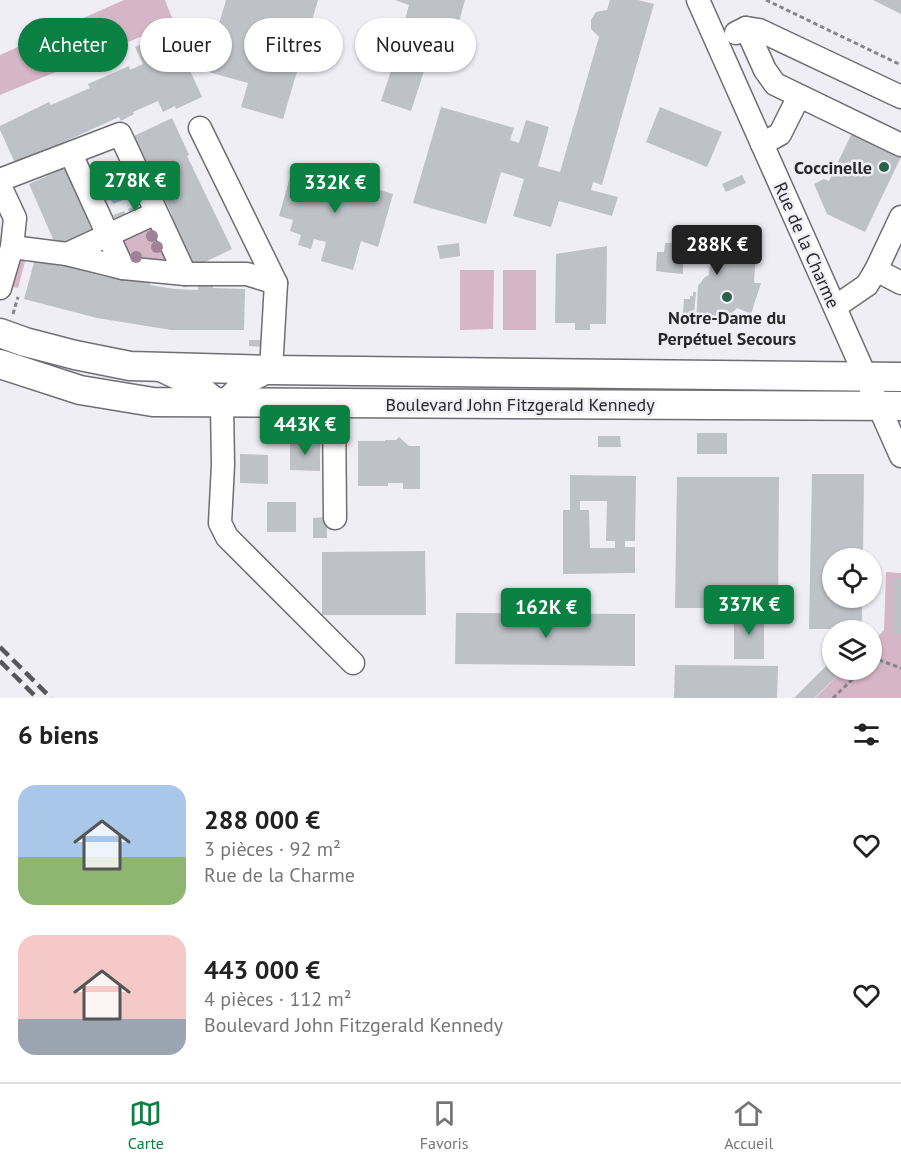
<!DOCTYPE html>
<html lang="fr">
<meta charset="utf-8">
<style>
:root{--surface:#fff;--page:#f6f6f6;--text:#222;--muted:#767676;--line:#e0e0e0;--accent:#0b8043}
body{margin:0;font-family:"PT Sans",sans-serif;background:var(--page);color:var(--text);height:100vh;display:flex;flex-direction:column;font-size:22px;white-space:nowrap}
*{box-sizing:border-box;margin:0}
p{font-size:20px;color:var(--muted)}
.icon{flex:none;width:33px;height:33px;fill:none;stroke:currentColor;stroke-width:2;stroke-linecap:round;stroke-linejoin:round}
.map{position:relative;height:698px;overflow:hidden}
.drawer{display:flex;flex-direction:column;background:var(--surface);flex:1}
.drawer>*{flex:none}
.top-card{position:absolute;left:18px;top:18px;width:600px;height:54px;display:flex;gap:12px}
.fabs{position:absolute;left:822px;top:548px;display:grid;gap:12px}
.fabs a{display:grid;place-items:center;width:60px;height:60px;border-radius:50%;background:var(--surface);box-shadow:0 2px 4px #0004;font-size:30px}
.price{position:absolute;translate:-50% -51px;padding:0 14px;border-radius:6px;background:var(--accent);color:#fff;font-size:20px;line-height:39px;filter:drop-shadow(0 2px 3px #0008)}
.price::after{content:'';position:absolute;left:50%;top:36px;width:18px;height:14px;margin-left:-9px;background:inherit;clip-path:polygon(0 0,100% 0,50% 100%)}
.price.on{background:#222;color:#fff}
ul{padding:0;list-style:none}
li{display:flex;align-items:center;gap:18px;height:150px;padding:0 18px}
li span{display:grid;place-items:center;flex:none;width:168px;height:120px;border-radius:18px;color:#555}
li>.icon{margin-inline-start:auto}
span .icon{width:72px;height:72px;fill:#fffc;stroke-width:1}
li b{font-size:26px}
h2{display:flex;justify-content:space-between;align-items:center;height:72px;padding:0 18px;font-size:26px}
.chip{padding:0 21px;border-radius:27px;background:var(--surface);box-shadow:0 2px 4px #0004;font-size:21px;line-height:54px}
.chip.on{background:var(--accent);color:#fff}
.dock{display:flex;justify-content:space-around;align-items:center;height:84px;border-top:2px solid var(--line);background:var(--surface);font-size:16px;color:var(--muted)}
.dock a{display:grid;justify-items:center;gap:3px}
.dock .on{color:var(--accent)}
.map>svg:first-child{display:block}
.green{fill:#d5b6c6}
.water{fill:#9ec4e1}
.building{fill:#bec1c6;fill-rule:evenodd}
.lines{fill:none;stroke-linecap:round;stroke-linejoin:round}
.minor-casing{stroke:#6f6e74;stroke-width:25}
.major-casing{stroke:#6f6e74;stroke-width:31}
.path{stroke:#86858a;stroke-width:3;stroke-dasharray:4.5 3;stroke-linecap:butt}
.minor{stroke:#fff;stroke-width:22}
.major{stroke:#fff;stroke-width:28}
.rail{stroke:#575659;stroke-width:4.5;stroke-dasharray:12 6;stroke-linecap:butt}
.tree{fill:#9f8296}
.poi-dot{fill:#29624a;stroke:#efeef5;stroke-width:2}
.labels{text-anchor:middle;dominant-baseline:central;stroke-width:5;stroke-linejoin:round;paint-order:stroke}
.poi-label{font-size:18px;font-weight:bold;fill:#28282a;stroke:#efeef5;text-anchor:end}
.street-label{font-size:18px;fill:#28282a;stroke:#efeef5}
</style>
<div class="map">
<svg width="901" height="698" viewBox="0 0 901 698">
<rect width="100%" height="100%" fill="#efeef5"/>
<!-- green -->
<g class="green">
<path d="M 124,0 L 165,0 L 174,23 L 0,95 L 0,55 Z"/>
<path d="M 153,217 L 174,263 L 134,265 L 114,235 Z"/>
<path d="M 22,258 L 26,258 L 18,288 L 7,286 L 14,266 Z"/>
<path d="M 460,270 L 494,270 L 493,329 L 460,330 Z"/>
<rect x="503" y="270" width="33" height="60"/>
<path d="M 886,572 L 901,573 L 901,698 L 815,698 L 844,669 L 872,669 L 872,643 L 884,630 Z"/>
</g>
<!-- water -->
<path class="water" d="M 115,163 L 130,197 L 113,204 L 98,171 Z"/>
<!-- building -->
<g class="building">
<path d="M 226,0 L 318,0 L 283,119 L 241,107 L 248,83 L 205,71 Z"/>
<path d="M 395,0 L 465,0 L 459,22 L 451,20 L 446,37 L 404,23 L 409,5 Z"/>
<path d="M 610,0 L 638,0 L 654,4 L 602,185 L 593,182 L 591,190 L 618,197 L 612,216 L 559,201 L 551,227 L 513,216 L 524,179 L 501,172 L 486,224 L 413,203 L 441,107 L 514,128 L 510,140 L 519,143 L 526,120 L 549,127 L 538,166 L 560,172 L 599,37 L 591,29 L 591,20 L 596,12 L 607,10 Z"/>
<path d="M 873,0 L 901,0 L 901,14 Z"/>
<path d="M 172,31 L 202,97 L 176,109 L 175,106 L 163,112 L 158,101 L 133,112 L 134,114 L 121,121 L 119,117 L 53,147 L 54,150 L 41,156 L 40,152 L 15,163 L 0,130 L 0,126 L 49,102 L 51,105 L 90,88 L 88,84 L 129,66 L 130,70 L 143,64 L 135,47 Z"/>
<path d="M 395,59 L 425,68 L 411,111 L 381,101 Z"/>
<path d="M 660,107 L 722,132 L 707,167 L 646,142 Z"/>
<path d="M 172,118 L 189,155 L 187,156 L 232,249 L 195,267 L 184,243 L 179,246 L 166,217 L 172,215 L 158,185 L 152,187 L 140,161 L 145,159 L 134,136 Z"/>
<path d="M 852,133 L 901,157 L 865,232 L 827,214 L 814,184 L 824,179 L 829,181 Z"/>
<path d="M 294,163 L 393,194 L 378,247 L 361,241 L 353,270 L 321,261 L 326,242 L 314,239 L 311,249 L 298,245 L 301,235 L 290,231 L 293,220 L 279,216 Z"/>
<path d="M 67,167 L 89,218 L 87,219 L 93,232 L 57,248 L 29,184 Z"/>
<path d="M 742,175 L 746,183 L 726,192 L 722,184 Z"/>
<path d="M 138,204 L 143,215 L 132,220 L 128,209 Z"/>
<path d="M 124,211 L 129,221 L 118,226 L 113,215 Z"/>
<path d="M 720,239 L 748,239 L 747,255 L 756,255 L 754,281 L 755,283 L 761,283 L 751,314 L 737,308 L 720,324 L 715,320 L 696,324 L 698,286 L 705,277 L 709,275 L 710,266 L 715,266 L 715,262 L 683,260 L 683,274 L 663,272 L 656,271 L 657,252 L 664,252 L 665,243 L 720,242 Z"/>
<path d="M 459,243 L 460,256 L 440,259 L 437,246 Z"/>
<path d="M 607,246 L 606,324 L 590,324 L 590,330 L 575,330 L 575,323 L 555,323 L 556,254 Z"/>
<path d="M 35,259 L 61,266 L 63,262 L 77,266 L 76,269 L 105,277 L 136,281 L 136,279 L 150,281 L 150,285 L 174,289 L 198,290 L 198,286 L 213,286 L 213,288 L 245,289 L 244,330 L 171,330 L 97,318 L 24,299 Z"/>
<path d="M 693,292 L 696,292 L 694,313 L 683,313 L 684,299 L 690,299 L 690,296 L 693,296 Z"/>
<path d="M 249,340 L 264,340 L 264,347 L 249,346 Z"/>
<rect x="697" y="433" width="30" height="21"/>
<path d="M 598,436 L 620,436 L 621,447 L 598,447 Z"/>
<path d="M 399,437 L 409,446 L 420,446 L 420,489 L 403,489 L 403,483 L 388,483 L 388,486 L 358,486 L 358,441 L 385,441 L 385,440 L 396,440 Z"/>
<path d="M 290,442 L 320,442 L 320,471 L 290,470 Z"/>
<path d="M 240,454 L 268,455 L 268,484 L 240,483 Z"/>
<path d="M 812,474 L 864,474 L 863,558 L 832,558 L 832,597 L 862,597 L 862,629 L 809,629 Z"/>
<path d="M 570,475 L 636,476 L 635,541 L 625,541 L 625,547 L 635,547 L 635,573 L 563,574 L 563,510 L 570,510 ZM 580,501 L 607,501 L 606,541 L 615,541 L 615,548 L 590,548 L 589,510 L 580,510 Z"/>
<path d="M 677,477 L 779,477 L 778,608 L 675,608 Z"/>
<rect x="267" y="502" width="29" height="30"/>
<path d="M 327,517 L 327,538 L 313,538 L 313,518 Z"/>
<path d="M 425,551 L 426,615 L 322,615 L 322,552 Z"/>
<rect x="893" y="578" width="8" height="56"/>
<path d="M 456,613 L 635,614 L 635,666 L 455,664 Z"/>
<rect x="734" y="613" width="30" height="46"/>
<path d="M 832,660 L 832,669 L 844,669 L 814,698 L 794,698 Z"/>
<path d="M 675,665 L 778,666 L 777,698 L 674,698 Z"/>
</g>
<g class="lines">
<!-- minor casing -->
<g class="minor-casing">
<g id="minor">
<path d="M 698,0 L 901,456"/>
<path d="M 746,28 L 765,70 L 775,84 L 901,145"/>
<path d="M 736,33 L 746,28 L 759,30 L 901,97"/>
<path d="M 200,128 L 276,283 L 271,370 L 240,386 L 222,404"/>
<path d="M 762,144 L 780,134 L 799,96"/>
<path d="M 71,154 L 123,268"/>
<path d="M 0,180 L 120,134 L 185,274"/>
<path d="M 0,186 L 15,218 L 12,247 L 0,288"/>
<path d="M 12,247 L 67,254 L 123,268 L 185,274 L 247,274 L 276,283"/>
<path d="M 67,254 L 156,213"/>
<path d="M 876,270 L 901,283"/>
<path d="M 835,307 L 867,285 L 876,270 L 901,217"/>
<path d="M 156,368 L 207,392 L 222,404 L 223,465 L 220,523 L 227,537 L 353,663"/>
<path d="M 334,404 L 335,518"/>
</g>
</g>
<!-- major casing -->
<g class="major-casing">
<g id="major">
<path d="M 0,333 L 25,342 L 75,355 L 130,366 L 271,370 L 901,377"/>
<path d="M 0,364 L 80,390 L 153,402 L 901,406"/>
</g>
</g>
<!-- path -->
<g class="path">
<path d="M 766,0 L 901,65"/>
<path d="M 13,314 L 18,297"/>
<path d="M 872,663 L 879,660 L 901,668"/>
<path d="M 833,698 L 863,669"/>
</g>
<!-- minor -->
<use href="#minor" class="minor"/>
<!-- major -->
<use href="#major" class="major"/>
<!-- rail -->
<g class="rail">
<path d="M 0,647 L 51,698"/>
<path d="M 0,661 L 37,698"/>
</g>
</g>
<!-- trees -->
<g class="tree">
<circle cx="152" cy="236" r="6"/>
<circle cx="157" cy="247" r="6"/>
<circle cx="136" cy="257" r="6"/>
</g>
<!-- markers -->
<g class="poi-dot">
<circle cx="884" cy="167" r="6"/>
<circle cx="727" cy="297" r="6"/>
</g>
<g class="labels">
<!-- poi labels -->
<g class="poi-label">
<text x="872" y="167">Coccinelle</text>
<text x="727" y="317" text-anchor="middle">Notre-Dame du<tspan x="727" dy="21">Perpétuel Secours</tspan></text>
</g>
<!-- street labels -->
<g class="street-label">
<text transform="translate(807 245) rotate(66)">Rue de la Charme</text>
<text x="520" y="404">Boulevard John Fitzgerald Kennedy</text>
</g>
</g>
</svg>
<div class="fabs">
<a><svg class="icon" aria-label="locate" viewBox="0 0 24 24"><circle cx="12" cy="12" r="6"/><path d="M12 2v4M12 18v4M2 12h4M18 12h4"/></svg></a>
<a><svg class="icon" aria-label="layers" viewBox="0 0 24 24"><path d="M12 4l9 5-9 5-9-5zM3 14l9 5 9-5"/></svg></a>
</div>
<b class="price" style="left:135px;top:212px">278K €</b>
<b class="price" style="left:335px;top:214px">332K €</b>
<b class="price on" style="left:717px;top:276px">288K €</b>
<b class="price" style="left:305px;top:456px">443K €</b>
<b class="price" style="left:749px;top:636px">337K €</b>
<b class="price" style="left:546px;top:639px">162K €</b>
<div class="top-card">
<a class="chip on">Acheter</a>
<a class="chip">Louer</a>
<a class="chip">Filtres</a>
<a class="chip">Nouveau</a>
</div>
</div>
<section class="drawer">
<h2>6 biens<svg class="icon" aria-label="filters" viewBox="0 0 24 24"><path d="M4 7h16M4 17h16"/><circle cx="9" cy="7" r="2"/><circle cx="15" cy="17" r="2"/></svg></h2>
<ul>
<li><span style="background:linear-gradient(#a9c7e8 60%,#8fb573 0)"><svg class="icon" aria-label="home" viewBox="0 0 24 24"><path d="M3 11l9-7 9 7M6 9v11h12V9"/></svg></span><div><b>288 000 €</b><p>3 pièces · 92 m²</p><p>Rue de la Charme</p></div><svg class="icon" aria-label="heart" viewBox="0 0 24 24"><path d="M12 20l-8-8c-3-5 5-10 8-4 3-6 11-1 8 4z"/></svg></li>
<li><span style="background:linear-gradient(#f6c9c9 70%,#9aa5b1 0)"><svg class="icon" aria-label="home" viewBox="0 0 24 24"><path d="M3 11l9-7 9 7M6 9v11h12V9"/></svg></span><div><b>443 000 €</b><p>4 pièces · 112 m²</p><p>Boulevard John Fitzgerald Kennedy</p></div><svg class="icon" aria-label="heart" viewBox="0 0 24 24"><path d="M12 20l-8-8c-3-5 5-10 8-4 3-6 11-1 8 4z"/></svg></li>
</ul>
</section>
<nav class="dock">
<a class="on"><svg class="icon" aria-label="map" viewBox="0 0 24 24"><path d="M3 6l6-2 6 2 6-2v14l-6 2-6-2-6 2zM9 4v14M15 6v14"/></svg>Carte</a>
<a><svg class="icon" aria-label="saved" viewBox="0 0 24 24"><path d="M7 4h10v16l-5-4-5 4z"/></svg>Favoris</a>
<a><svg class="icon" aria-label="home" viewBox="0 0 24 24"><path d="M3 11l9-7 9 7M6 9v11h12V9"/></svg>Accueil</a>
</nav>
